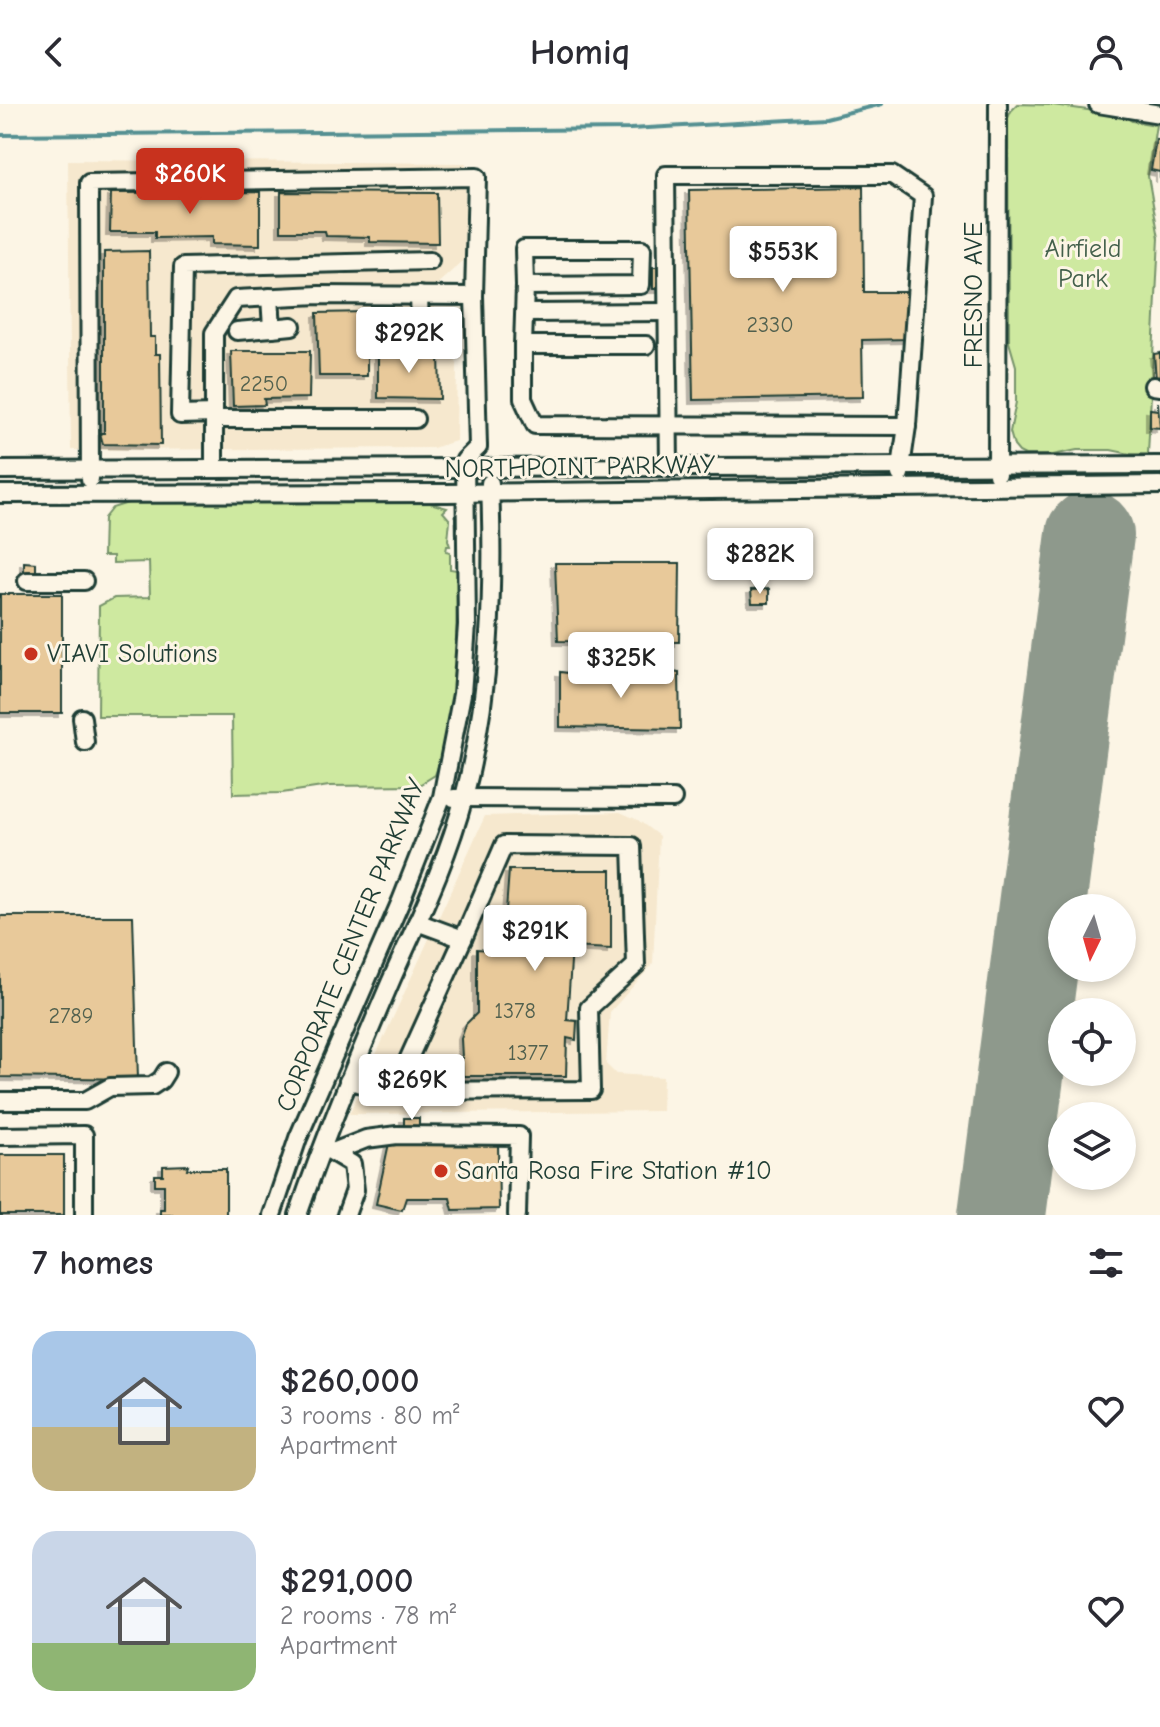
<!DOCTYPE html>
<meta charset="utf-8">
<style>
:root{--surface:#fff;--page:#f7f7f7;--text:#2b2b33;--muted:#7c7c81;--accent:#c8321e}
body{margin:0;font-family:"Comic Neue",sans-serif;background:var(--page);color:var(--text);height:100vh;display:flex;flex-direction:column;font-size:30px;white-space:nowrap}
*{box-sizing:border-box;margin:0}
p{font-size:26px;color:var(--muted)}
.icon{flex:none;width:44px;height:44px;fill:none;stroke:currentColor;stroke-width:2;stroke-linecap:round;stroke-linejoin:round}
.map{position:relative;height:1111px;overflow:hidden}
.sheet{display:flex;flex-direction:column;background:var(--surface);flex:1}
.sheet>*{flex:none}
.needle{width:52px;rotate:185deg}
.tools{position:absolute;left:1048px;top:790px;display:grid;gap:16px}
.tools a{display:grid;place-items:center;width:88px;height:88px;border-radius:50%;background:var(--surface);box-shadow:0 4px 12px #0003;font-size:40px}
.price{position:absolute;translate:-50% -68px;padding:0 18px;border-radius:8px;background:#fff;color:#222;font-size:26px;line-height:52px;filter:drop-shadow(0 2px 4px #0008)}
.price::after{content:'';position:absolute;left:50%;top:48px;width:24px;height:18px;margin-left:-12px;background:inherit;clip-path:polygon(0 0,100% 0,50% 100%)}
.price.selected{background:var(--accent);color:#fff}
ul{padding:0;list-style:none}
li{display:flex;align-items:center;gap:24px;height:200px;padding:0 32px}
li span{display:grid;place-items:center;flex:none;width:224px;height:160px;border-radius:24px;color:#555}
li>.icon{margin-inline-start:auto}
span .icon{width:96px;height:96px;fill:#fffc;stroke-width:1}
li b{font-size:34px}
h2{display:flex;justify-content:space-between;align-items:center;height:96px;padding:0 32px;font-size:34px}
header{display:flex;justify-content:space-between;align-items:center;height:104px;padding:0 32px;background:var(--surface);font-size:36px;font-weight:700}
.map>svg:first-child{display:block}
.built{fill:#f6e8ce}
.green{fill:#cee9a0;stroke:#76936a;stroke-width:2}
.lines{fill:none;stroke-linecap:round;stroke-linejoin:round}
.stream{stroke:#549092;stroke-width:4}
.runway{stroke:#8e998c;stroke-width:88}
.building{fill:#e8c99a;stroke:#1f3d34;stroke-width:2;filter:url(#shadow)}
.minor-casing{stroke:#1f3d34;stroke-width:22}
.minor{stroke:#fcf5e5;stroke-width:16}
.poi-dot{fill:#c8321e;stroke:#fcf5e5;stroke-width:3}
.labels{text-anchor:middle;dominant-baseline:central;stroke-width:6;stroke-linejoin:round;paint-order:stroke}
.number-label{font-size:22px;fill:#51604e}
.park-label{font-size:26px;fill:#425f4a;stroke:#fcf5e5}
.street-label{font-size:26px;fill:#1f3d34;stroke:#fcf5e5}
.poi-label{font-size:26px;fill:#1f3d34;stroke:#fcf5e5;text-anchor:start}
</style>
<header><svg class="icon" aria-label="back" viewBox="0 0 24 24"><path d="M15 5l-7 7 7 7"/></svg>Homiq<svg class="icon" aria-label="person" viewBox="0 0 24 24"><circle cx="12" cy="8" r="4"/><path d="M4 21q1-7 8-7t8 7"/></svg></header>
<div class="map">
<svg width="1160" height="1111" viewBox="0 0 1160 1111">
<defs>
<filter id="shadow"><feDropShadow dx="-4" dy="4" stdDeviation="0" flood-color="#0004"/></filter>
</defs>
<rect width="100%" height="100%" fill="#fcf5e5"/>
<filter id="ink" filterUnits="userSpaceOnUse"><feTurbulence type="fractalNoise" baseFrequency=".0125" numOctaves="2"/><feDisplacementMap in="SourceGraphic" scale="16" xChannelSelector="R" yChannelSelector="G"/><feConvolveMatrix kernelMatrix="1 2 1 2 8 2 1 2 1" color-interpolation-filters="sRGB"/></filter>
<g filter="url(#ink)">
<!-- built -->
<g class="built">
<path d="M 68,56 L 466,59 L 464,156 L 435,182 L 434,211 L 457,259 L 456,337 L 433,344 L 71,346 Z"/>
<path d="M 620,708 L 638,716 L 659,732 L 653,860 L 610,908 L 606,960 L 616,970 L 663,973 L 662,1007 L 349,1010 L 485,712 Z"/>
</g>
<!-- green -->
<g class="green">
<path d="M 1018,0 L 1053,1 L 1122,11 L 1132,17 L 1156,21 L 1148,72 L 1159,134 L 1148,350 L 1130,350 L 1111,346 L 1077,346 L 1053,351 L 1025,351 L 1019,348 L 1014,342 L 1010,328 L 1016,298 L 1016,262 L 1009,238 L 1008,14 L 1011,7 Z"/>
<path d="M 128,399 L 430,399 L 447,404 L 443,408 L 450,416 L 448,436 L 450,442 L 447,442 L 446,447 L 450,448 L 450,465 L 457,466 C 457,526 457,616 435,671 L 419,681 L 329,682 L 282,689 L 233,690 L 232,612 L 98,612 L 99,502 L 114,494 L 150,493 L 149,458 L 113,459 L 113,452 L 103,452 L 104,414 L 112,404 Z"/>
</g>
<g class="lines">
<!-- stream -->
<path class="stream" d="M 0,31 L 630,25 L 826,14 L 882,0"/>
<!-- runway -->
<path class="runway" d="M 1002,1111 L 1090,431"/>
</g>
<!-- building -->
<g class="building">
<path d="M 1156,35 L 1160,36 L 1160,75 L 1160,68 L 1151,66 Z"/>
<path d="M 863,83 L 864,188 L 908,188 L 909,235 L 862,236 L 863,293 L 693,296 L 689,86 Z"/>
<path d="M 260,88 L 260,141 L 212,140 L 212,133 L 155,134 L 155,128 L 110,128 L 111,89 Z"/>
<path d="M 281,88 L 437,89 L 438,139 L 370,138 L 370,133 L 326,132 L 325,127 L 281,127 Z"/>
<path d="M 149,147 L 150,233 L 155,233 L 155,250 L 160,250 L 161,341 L 103,340 L 100,329 L 104,329 L 104,148 Z"/>
<rect x="653" y="163" width="8" height="22"/>
<path d="M 367,208 L 367,272 L 319,272 L 317,209 Z"/>
<path d="M 439,246 L 440,295 L 378,294 L 378,247 Z"/>
<path d="M 231,247 L 310,247 L 309,294 L 264,295 L 265,301 L 233,302 Z"/>
<path d="M 1160,249 L 1160,276 L 1156,276 L 1154,250 Z"/>
<path d="M 1158,298 L 1160,324 L 1150,323 L 1150,305 L 1158,306 Z"/>
<path d="M 24,458 L 36,459 L 36,470 L 24,470 Z"/>
<path d="M 555,459 L 680,459 L 679,538 L 558,537 Z"/>
<path d="M 769,485 L 769,499 L 752,499 L 751,486 Z"/>
<rect x="0" y="490" width="62" height="119"/>
<path d="M 663,567 L 679,569 L 680,625 L 560,623 L 560,568 L 576,570 Z"/>
<path d="M 509,766 L 611,766 L 611,845 L 572,843 L 567,916 L 577,917 L 576,936 L 567,934 L 566,972 L 463,972 L 461,935 L 466,920 L 477,909 L 477,845 L 503,847 Z"/>
<path d="M 0,812 L 133,812 L 138,975 L 0,973 Z"/>
<rect x="404" y="1014" width="15" height="9"/>
<path d="M 389,1039 L 498,1039 L 499,1105 L 453,1106 L 450,1094 L 406,1094 L 402,1106 L 376,1100 Z"/>
<rect x="0" y="1051" width="64" height="60"/>
<path d="M 188,1061 L 187,1065 L 226,1065 L 226,1111 L 160,1111 L 160,1105 L 164,1105 L 164,1081 L 155,1081 L 155,1071 L 163,1071 L 163,1062 Z"/>
</g>
<g class="lines">
<!-- minor casing -->
<g class="minor-casing">
<g id="minor">
<path d="M 1098,0 L 1160,10"/>
<path d="M 270,193 L 272,224 L 292,222"/>
<path d="M 526,209 L 667,208"/>
<path d="M 375,224 L 420,223 L 419,191"/>
<path d="M 237,227 L 272,224"/>
<path d="M 523,241 L 525,182 L 641,181 L 642,145 L 524,145 L 525,182"/>
<path d="M 646,241 L 523,241 L 523,295 L 535,321 L 907,322"/>
<path d="M 1153,282 L 1160,283"/>
<path d="M 214,310 L 214,229 L 236,195 L 319,191 L 474,192"/>
<path d="M 214,315 L 415,315"/>
<path d="M 669,364 L 666,71 L 892,71 L 923,92 L 907,322 L 900,370"/>
<path d="M 214,365 L 214,310 L 180,311 L 183,163 L 430,157"/>
<path d="M 0,366 L 1160,361"/>
<path d="M 997,370 L 998,0"/>
<path d="M 90,375 L 89,79 L 477,73 L 474,192 L 478,343"/>
<path d="M 0,390 L 446,389 L 1160,381"/>
<path d="M 27,477 L 84,477"/>
<path d="M 82,614 L 85,638"/>
<path d="M 454,694 L 673,695"/>
<path d="M 348,977 L 394,987 L 591,986 L 589,904 L 636,861 L 632,742 L 504,741 L 463,835 L 417,818"/>
<path d="M 394,987 L 463,835"/>
<path d="M 0,997 L 85,997 L 110,983 L 152,982 L 161,976 L 166,968"/>
<path d="M 0,1032 L 84,1031 L 84,1111"/>
<path d="M 327,1045 L 352,1060 L 355,1086 L 346,1111"/>
<path d="M 333,1048 L 366,1035 L 397,1031 L 519,1032 L 517,1111"/>
<path d="M 272,1111 L 298,1034 L 401,797 L 442,693 L 462,590 L 467,521 L 465,356 L 478,343"/>
<path d="M 298,1111 C 325,1032 357,956 390,879 C 417,818 447,758 464,693 C 491,590 494,485 490,379"/>
</g>
</g>
<!-- minor -->
<use href="#minor" class="minor"/>
</g>
</g>
<!-- markers -->
<g class="poi-dot">
<circle cx="31" cy="550" r="8"/>
<circle cx="441" cy="1067" r="8"/>
</g>
<g class="labels">
<!-- number labels -->
<g class="number-label">
<text x="770" y="221">2330</text>
<text x="264" y="280">2250</text>
<text x="515" y="907">1378</text>
<text x="71" y="912">2789</text>
<text x="528" y="949">1377</text>
</g>
<!-- park labels -->
<g class="park-label">
<text x="1083" y="145">Airfield<tspan x="1083" dy="30">Park</tspan></text>
</g>
<!-- street labels -->
<g class="street-label">
<text transform="translate(974 191) rotate(-90)">FRESNO AVE</text>
<text transform="translate(580 363) rotate(-1)">NORTHPOINT PARKWAY</text>
<text transform="translate(351 841) rotate(-68)">CORPORATE CENTER PARKWAY</text>
</g>
<!-- poi labels -->
<g class="poi-label">
<text x="47" y="550">VIAVI Solutions</text>
<text x="457" y="1067">Santa Rosa Fire Station #10</text>
</g>
</g>
</svg>
<div class="tools">
<a><svg class="needle" viewBox="-14 -14 28 28"><path d="M0-13l5 13h-10z" fill="#e53935"/><path d="M0 13l5-13h-10z" fill="#7c7c81"/></svg></a>
<a><svg class="icon" aria-label="locate" viewBox="0 0 24 24"><circle cx="12" cy="12" r="6"/><path d="M12 2v4M12 18v4M2 12h4M18 12h4"/></svg></a>
<a><svg class="icon" aria-label="layers" viewBox="0 0 24 24"><path d="M12 4l9 5-9 5-9-5zM3 14l9 5 9-5"/></svg></a>
</div>
<b class="price selected" style="left:190px;top:112px">$260K</b>
<b class="price" style="left:783px;top:190px">$553K</b>
<b class="price" style="left:409px;top:271px">$292K</b>
<b class="price" style="left:760px;top:492px">$282K</b>
<b class="price" style="left:621px;top:596px">$325K</b>
<b class="price" style="left:535px;top:869px">$291K</b>
<b class="price" style="left:412px;top:1018px">$269K</b>
</div>
<section class="sheet">
<h2>7 homes<svg class="icon" aria-label="filters" viewBox="0 0 24 24"><path d="M4 7h16M4 17h16"/><circle cx="9" cy="7" r="2"/><circle cx="15" cy="17" r="2"/></svg></h2>
<ul>
<li><span style="background:linear-gradient(#a9c7e8 60%,#c2b280 0)"><svg class="icon" aria-label="home" viewBox="0 0 24 24"><path d="M3 11l9-7 9 7M6 9v11h12V9"/></svg></span><div><b>$260,000</b><p>3 rooms · 80 m²</p><p>Apartment</p></div><svg class="icon" aria-label="heart" viewBox="0 0 24 24"><path d="M12 20l-8-8c-3-5 5-10 8-4 3-6 11-1 8 4z"/></svg></li>
<li><span style="background:linear-gradient(#c9d6e8 70%,#8fb573 0)"><svg class="icon" aria-label="home" viewBox="0 0 24 24"><path d="M3 11l9-7 9 7M6 9v11h12V9"/></svg></span><div><b>$291,000</b><p>2 rooms · 78 m²</p><p>Apartment</p></div><svg class="icon" aria-label="heart" viewBox="0 0 24 24"><path d="M12 20l-8-8c-3-5 5-10 8-4 3-6 11-1 8 4z"/></svg></li>
</ul>
</section>
